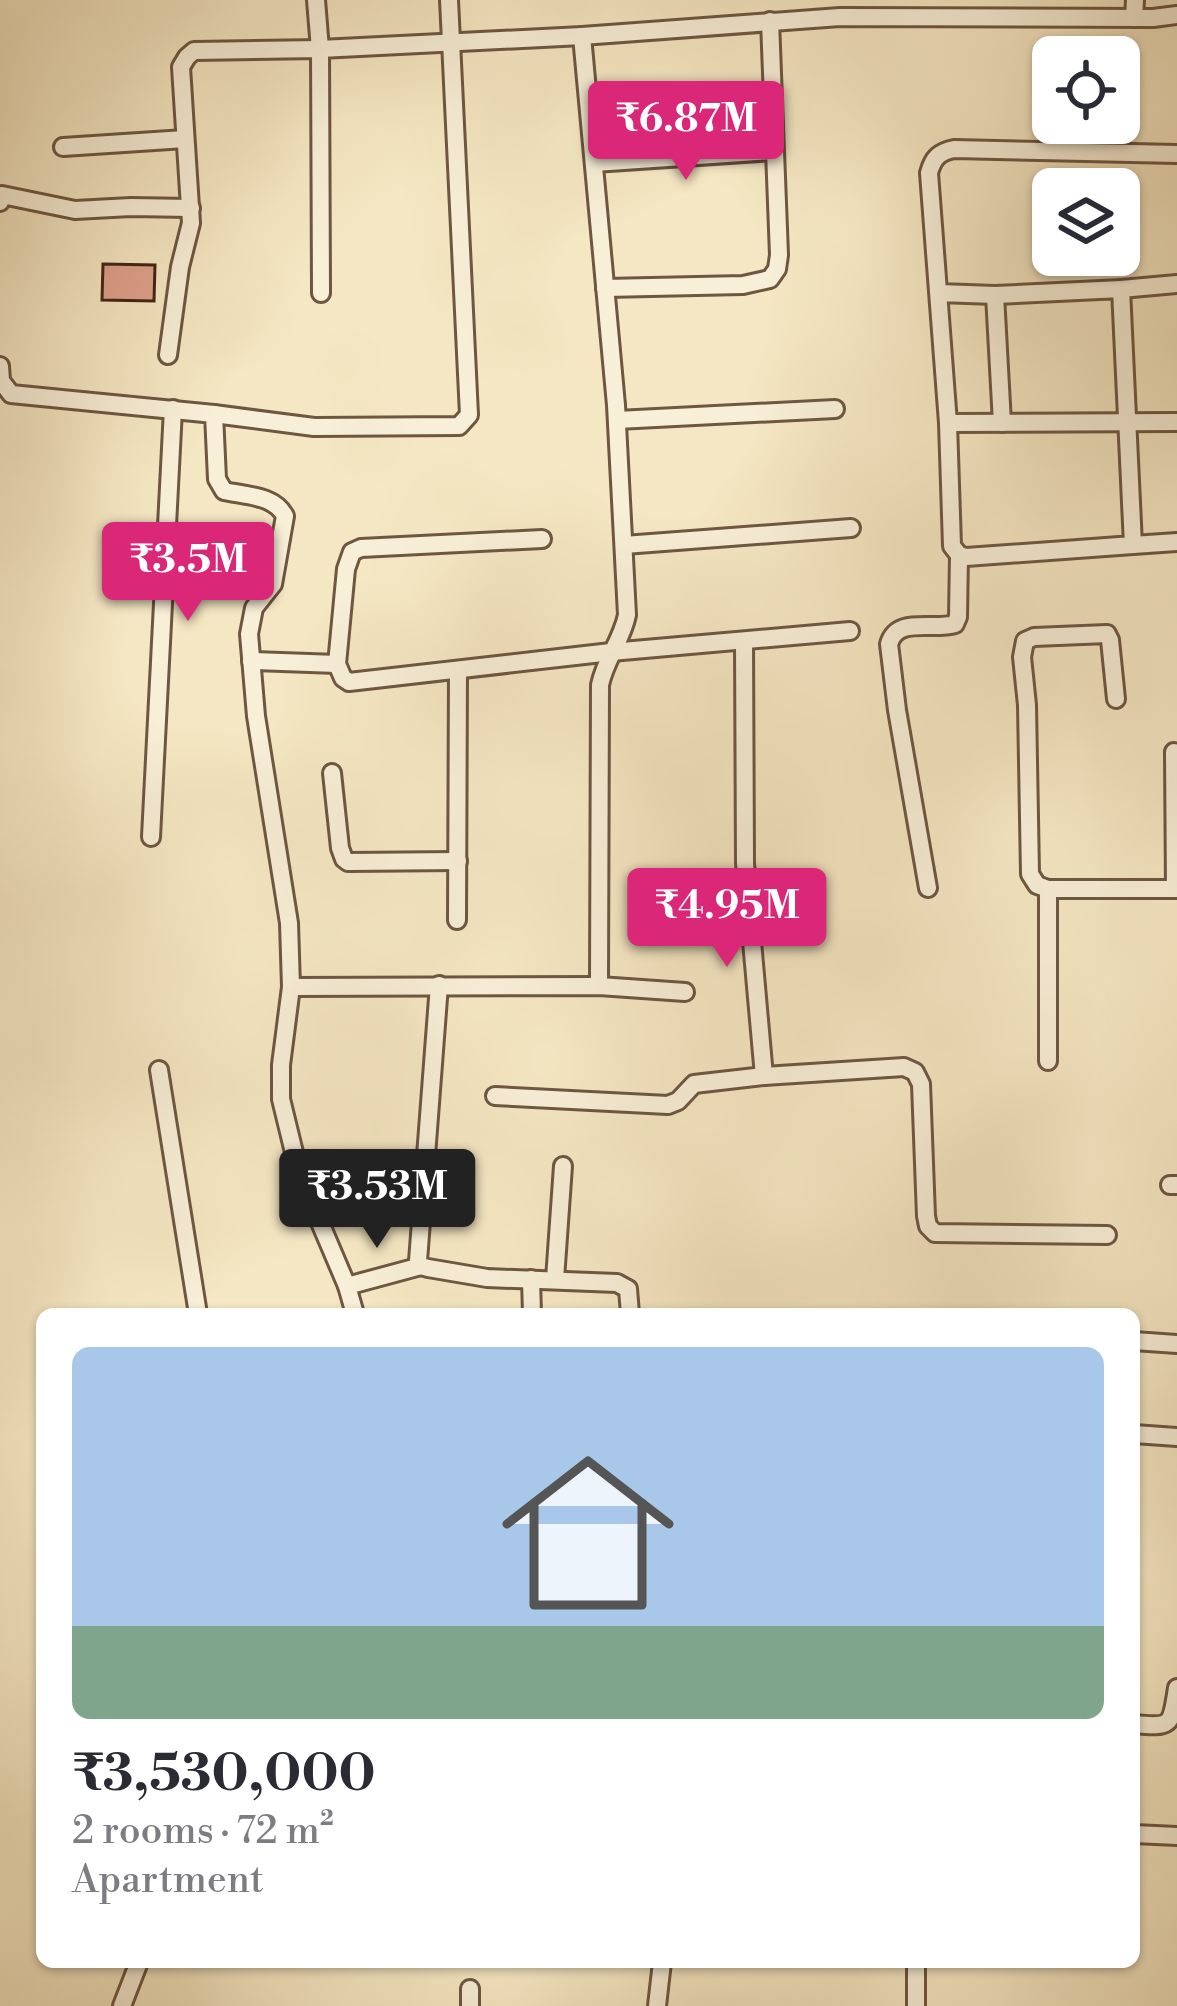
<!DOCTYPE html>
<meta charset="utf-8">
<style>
:root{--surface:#fff;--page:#f2f2f3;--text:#2b2b33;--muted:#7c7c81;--accent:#db2777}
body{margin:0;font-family:"Libre Bodoni",serif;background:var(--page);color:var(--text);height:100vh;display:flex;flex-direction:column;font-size:45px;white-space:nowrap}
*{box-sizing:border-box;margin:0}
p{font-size:39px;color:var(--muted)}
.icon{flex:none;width:66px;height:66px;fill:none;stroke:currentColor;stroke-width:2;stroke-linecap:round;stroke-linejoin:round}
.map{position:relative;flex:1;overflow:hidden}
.details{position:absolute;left:36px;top:1308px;width:1104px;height:660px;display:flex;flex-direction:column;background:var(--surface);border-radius:18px;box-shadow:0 3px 9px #0004}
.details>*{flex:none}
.fabs{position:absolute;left:1032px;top:36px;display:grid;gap:24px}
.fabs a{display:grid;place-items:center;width:108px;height:108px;border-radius:18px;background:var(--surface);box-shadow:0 3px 9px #0004;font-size:60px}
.price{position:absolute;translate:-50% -102px;padding:0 27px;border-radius:12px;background:var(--accent);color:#fff;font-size:39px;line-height:78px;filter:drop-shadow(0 3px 6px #0008)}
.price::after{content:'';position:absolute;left:50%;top:72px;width:36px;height:27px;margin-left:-18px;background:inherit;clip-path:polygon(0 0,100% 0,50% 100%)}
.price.current{background:#222;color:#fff}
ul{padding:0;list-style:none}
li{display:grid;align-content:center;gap:24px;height:636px;padding:0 36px}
li span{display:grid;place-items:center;height:372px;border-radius:18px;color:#555}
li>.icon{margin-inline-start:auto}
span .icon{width:216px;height:216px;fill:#fffc;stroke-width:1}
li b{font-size:51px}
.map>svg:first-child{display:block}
.building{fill:#dea08c;stroke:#412516;stroke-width:3}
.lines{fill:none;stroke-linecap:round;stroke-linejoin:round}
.minor-casing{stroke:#6e5641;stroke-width:22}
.minor{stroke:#f8efd8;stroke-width:16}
</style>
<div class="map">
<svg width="1177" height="2006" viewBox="0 0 1177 2006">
<rect width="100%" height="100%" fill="#f5e7c3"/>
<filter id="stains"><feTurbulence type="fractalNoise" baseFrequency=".00167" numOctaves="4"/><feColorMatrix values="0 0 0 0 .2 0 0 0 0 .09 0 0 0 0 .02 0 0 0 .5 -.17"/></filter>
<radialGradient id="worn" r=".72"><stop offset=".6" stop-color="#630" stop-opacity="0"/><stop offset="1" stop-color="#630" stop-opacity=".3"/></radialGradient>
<!-- building -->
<path class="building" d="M 103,264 L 155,265 L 154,301 L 102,300 Z"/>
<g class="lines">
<!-- minor casing -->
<g class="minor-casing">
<g id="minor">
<path d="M 316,0 L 320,49 L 582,36"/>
<path d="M 1134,18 L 1135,0"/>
<path d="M 63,147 L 185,139"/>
<path d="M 594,163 L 773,151"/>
<path d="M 0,202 L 2,195 L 75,210 L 131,207 L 191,208"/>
<path d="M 605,288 L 743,285 L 770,279 L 777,269 L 779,255 L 770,21"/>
<path d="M 1121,289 L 1177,284"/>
<path d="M 939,293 L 995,295 L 1121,289 L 1133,545 L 966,557 L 959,555 L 952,546 L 948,423 L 929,173 C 933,158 939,152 954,149 L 1177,154"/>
<path d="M 995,295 L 1002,423"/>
<path d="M 168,355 L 180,267 L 191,223 L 181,67 L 187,57 L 194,51 L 320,49 L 321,293"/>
<path d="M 0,366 L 1,381 L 11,394 L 214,414 L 217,479 L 224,491 C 246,496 274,495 285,516 L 273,584 L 254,608 L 249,634 L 256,716 L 289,923 L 291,987 L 281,1065 L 281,1099 L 299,1173 L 347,1286 L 355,1314"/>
<path d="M 214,414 L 314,427 L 459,426 L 469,415 L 449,0"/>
<path d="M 617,420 L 835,409"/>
<path d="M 948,423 L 1177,422"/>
<path d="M 542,539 L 361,548 L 352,552 L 346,569 L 337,664 L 343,678 L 349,682 L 611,652 L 850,631"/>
<path d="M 624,545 L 851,528"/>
<path d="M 1133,545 L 1177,542"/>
<path d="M 251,661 L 337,664"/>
<path d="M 1116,699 L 1110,640 L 1107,634 L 1034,637 L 1025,641 L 1022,657 L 1027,705 L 1030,874 L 1037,885 L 1048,889 L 1177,889"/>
<path d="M 1174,752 L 1175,889"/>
<path d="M 332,773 L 340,848 L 344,859 L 348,862 L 458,861"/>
<path d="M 151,837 L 173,409"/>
<path d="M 928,888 L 897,710 L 889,644 C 897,616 932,631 955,624 L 958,617 L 959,555"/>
<path d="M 457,920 L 458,671"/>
<path d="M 439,985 L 418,1261 L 421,1266 L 428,1268 L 487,1278 L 617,1283 L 628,1289 L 630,1314"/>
<path d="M 599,986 L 600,685 C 605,660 622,640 627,615 L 616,405 L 582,36 L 840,17 L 1153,18 L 1177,15"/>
<path d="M 291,987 L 599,986 L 685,992"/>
<path d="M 1048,1061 L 1048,889"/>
<path d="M 159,1070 L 198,1314"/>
<path d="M 764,1076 L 904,1067 L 915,1072 L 921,1084 L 926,1216 L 928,1226 L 935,1233 L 1107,1235"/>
<path d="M 495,1096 L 668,1105 L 678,1101 L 694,1084 L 764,1076 L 745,863 L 744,641"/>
<path d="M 1170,1185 L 1177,1185"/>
<path d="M 531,1279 L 532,1314"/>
<path d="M 555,1279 L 563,1166"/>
<path d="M 347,1286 L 421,1266"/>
<path d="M 1134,1341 L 1177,1344"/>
<path d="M 1134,1434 L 1177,1437"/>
<path d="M 1134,1724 C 1173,1728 1171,1725 1177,1688"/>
<path d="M 1134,1834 L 1177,1836"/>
<path d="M 470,1989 L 470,2006"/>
<path d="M 122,2006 L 139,1962"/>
<path d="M 657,2006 L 662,1962"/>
<path d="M 916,2006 L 916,1962"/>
</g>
</g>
<!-- minor -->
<use href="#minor" class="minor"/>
</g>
<rect width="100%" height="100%" filter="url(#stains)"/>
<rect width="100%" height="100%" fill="url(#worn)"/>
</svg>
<div class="fabs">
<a><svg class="icon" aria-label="locate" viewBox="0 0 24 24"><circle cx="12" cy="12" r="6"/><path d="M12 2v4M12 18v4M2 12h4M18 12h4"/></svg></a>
<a><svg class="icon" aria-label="layers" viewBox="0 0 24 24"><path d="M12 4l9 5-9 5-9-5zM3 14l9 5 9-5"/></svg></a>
</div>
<b class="price" style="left:686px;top:183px">₹6.87M</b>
<b class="price" style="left:188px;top:624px">₹3.5M</b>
<b class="price" style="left:727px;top:970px">₹4.95M</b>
<b class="price current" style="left:377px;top:1251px">₹3.53M</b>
<section class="details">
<ul>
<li><span style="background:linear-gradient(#a9c7e8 75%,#7fa58c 0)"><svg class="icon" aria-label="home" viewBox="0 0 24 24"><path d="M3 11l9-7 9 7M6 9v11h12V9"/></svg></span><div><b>₹3,530,000</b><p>2 rooms · 72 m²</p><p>Apartment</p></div></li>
</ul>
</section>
</div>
